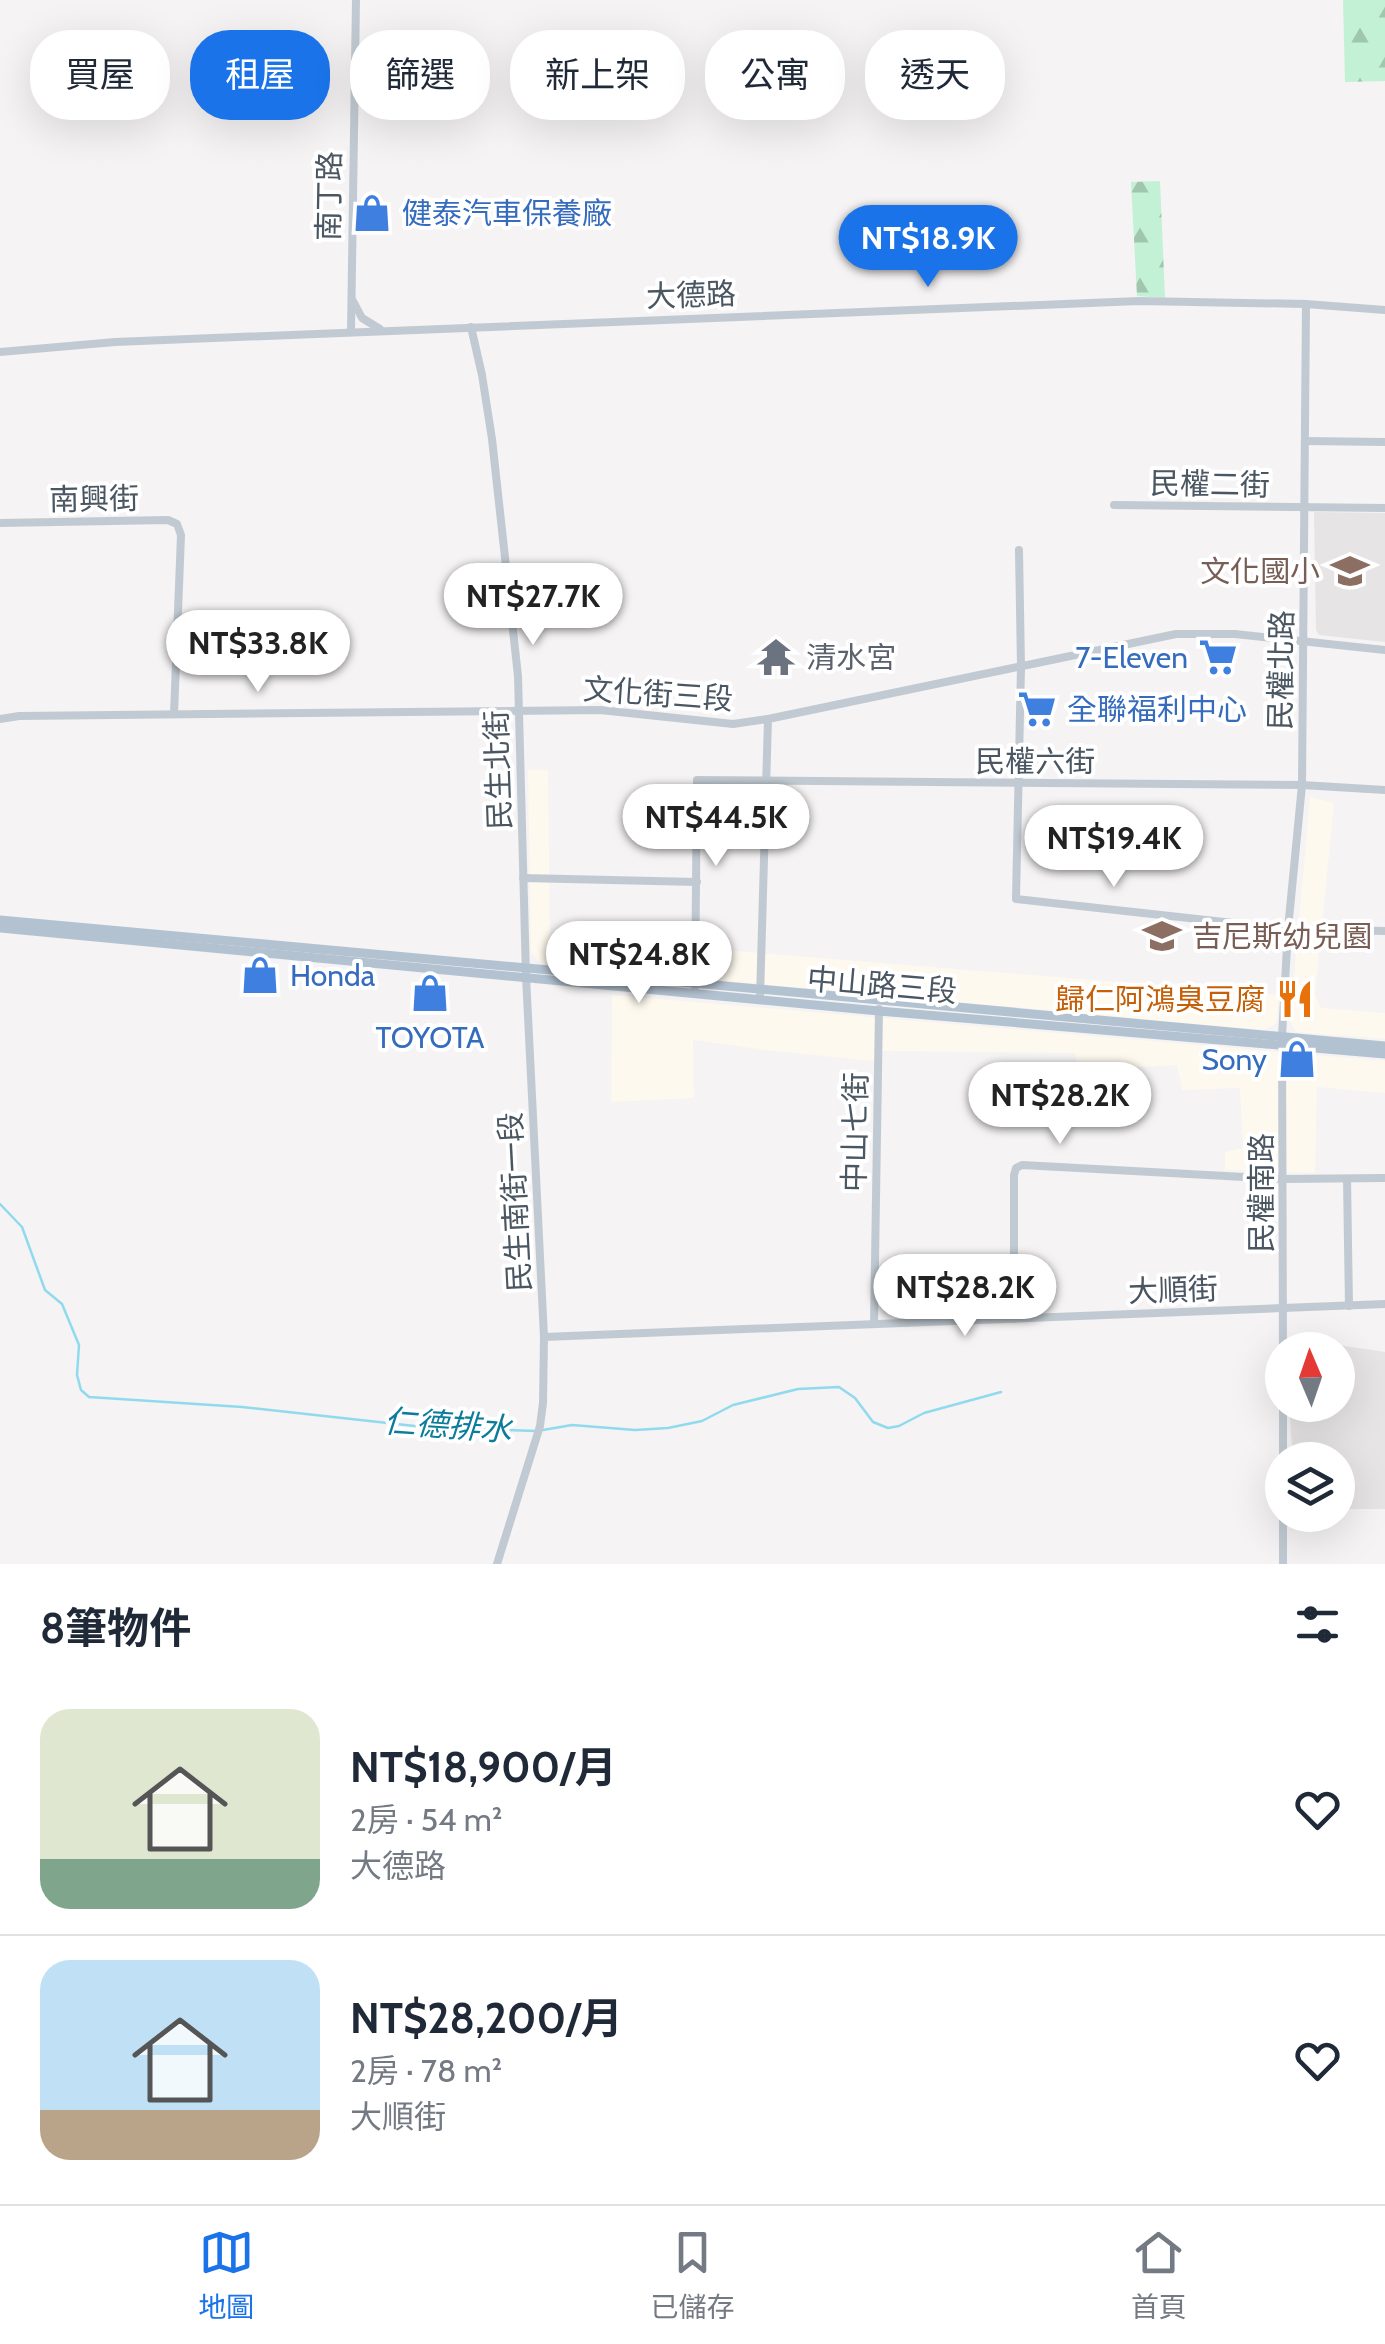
<!DOCTYPE html>
<html lang="zh-TW">
<meta charset="utf-8">
<style>
:root{--surface:#fff;--page:#f6f6f7;--text:#1f2937;--muted:#747a83;--line:#e0e1e3;--accent:#1a73e8}
body{margin:0;font-family:Cabin,"Noto Sans TC",sans-serif;background:var(--page);color:var(--text);height:100vh;display:flex;flex-direction:column;font-size:38px;white-space:nowrap}
*{box-sizing:border-box;margin:0}
p{font-size:32px;color:var(--muted)}
.icon{flex:none;width:55px;height:55px;fill:none;stroke:currentColor;stroke-width:2;stroke-linecap:round;stroke-linejoin:round}
.map{position:relative;height:1564px;overflow:hidden}
.drawer{display:flex;flex-direction:column;background:var(--surface);flex:1}
.drawer>*{flex:none}
.banner{position:absolute;left:30px;top:30px;width:1325px;height:90px;display:flex;gap:20px}
.needle{width:65px;rotate:358deg}
.tools{position:absolute;left:1265px;top:1332px;display:grid;gap:20px}
.tools a{display:grid;place-items:center;width:90px;height:90px;border-radius:50%;background:var(--surface);box-shadow:0 10px 40px #0002;font-size:50px}
.price{position:absolute;translate:-50% -85px;padding:0 22px;border-radius:35px;background:#fff;color:#222;font-size:32px;line-height:65px;filter:drop-shadow(0 2px 5px #0008)}
.price::after{content:'';position:absolute;left:50%;top:60px;width:30px;height:22px;margin-left:-15px;background:inherit;clip-path:polygon(0 0,100% 0,50% 100%)}
.price.selected{background:var(--accent);color:#fff}
ul{padding:0;list-style:none}
li{display:flex;align-items:center;gap:30px;height:250px;padding:0 40px}
li+li{border-top:2px solid var(--line)}
li span{display:grid;place-items:center;flex:none;width:280px;height:200px;border-radius:30px;color:#555}
li>.icon{margin-inline-start:auto}
span .icon{width:120px;height:120px;fill:#fffc;stroke-width:1}
li b{font-size:42px}
h2{display:flex;justify-content:space-between;align-items:center;height:120px;padding:0 40px;font-size:42px}
.pill{padding:0 35px;border-radius:40px;background:var(--surface);box-shadow:0 10px 40px #0002;font-size:35px;line-height:90px}
.pill.selected{background:var(--accent);color:#fff}
.menu{display:flex;justify-content:space-around;align-items:center;height:140px;border-top:2px solid var(--line);background:var(--surface);font-size:28px;color:var(--muted)}
.menu a{display:grid;justify-items:center;gap:5px}
.menu .selected{color:var(--accent)}
.map>svg:first-child{display:block}
.commercial{fill:#fdf9ef}
.education{fill:#e6e4e5}
.forest{fill:url(#forest-firs)}
.lines{fill:none;stroke-linecap:round;stroke-linejoin:round}
.stream{stroke:#90daee;stroke-width:2.5}
.minor{stroke:#c1cad2;stroke-width:8}
.major{stroke:#b3c2d1;stroke-width:9}
.labels{text-anchor:middle;dominant-baseline:central;stroke-width:8;stroke-linejoin:round;paint-order:stroke}
.street-label{font-size:30px;fill:#4a5661;stroke:#fff}
.shop-label{font-size:30px;fill:#366cbe;stroke:#fff;text-anchor:start}
.education-label{font-size:30px;fill:#785e54;stroke:#fff;text-anchor:end}
.worship-label{font-size:30px;fill:#5b616d;stroke:#fff;text-anchor:start}
.food-label{font-size:30px;fill:#c56008;stroke:#fff;text-anchor:end}
.water-label{font-size:32px;font-style:italic;fill:#0c7c9b;stroke:#fff}
</style>
<div class="map">
<svg width="1385" height="1564" viewBox="0 0 1385 1564">
<defs>
<pattern id="forest-firs" width="22" height="20" patternUnits="userSpaceOnUse" patternTransform="scale(2.5)"><rect width="22" height="20" fill="#c3f1d5"/><path d="M5 1l3.5 6h-7zM16 11l3.5 6h-7z" fill="#a0c6b0"/></pattern>
</defs>
<rect width="100%" height="100%" fill="#f5f3f3"/>
<!-- commercial -->
<g class="commercial">
<path d="M 528,770 L 548,770 L 550,936 L 1279,995 L 1277,1023 L 1264,1030 L 541,964 L 531,952 Z"/>
<path d="M 1310,797 L 1334,803 L 1315,995 L 1321,1008 L 1385,1013 L 1385,1039 L 1296,1032 L 1290,1022 Z"/>
<path d="M 612,995 L 1385,1061 L 1385,1093 L 1317,1087 L 1315,1173 L 1225,1170 L 1225,1152 L 1243,1148 L 1240,1088 L 1182,1090 L 1177,1065 L 1077,1070 L 1075,1053 L 882,1051 L 882,1062 L 765,1050 L 693,1040 L 694,1098 L 611,1102 Z"/>
</g>
<!-- education -->
<g class="education">
<path d="M 1314,512 L 1385,513 L 1385,642 L 1319,635 L 1316,630 Z"/>
<path d="M 1290,1338 L 1385,1352 L 1385,1509 L 1338,1509 L 1338,1460 L 1293,1460 L 1289,1405 L 1338,1405 L 1338,1350 L 1290,1350 Z"/>
</g>
<!-- forest -->
<g class="forest">
<path d="M 1343,0 L 1385,0 L 1385,81 L 1345,82 Z"/>
<path d="M 1160,181 L 1165,298 L 1137,296 L 1131,182 Z"/>
</g>
<g class="lines">
<!-- stream -->
<g class="stream">
<path d="M 0,1204 L 22,1227 L 45,1290 L 62,1304 L 79,1345 L 77,1375 L 81,1390 L 89,1397 L 242,1407 L 460,1431 L 479,1429 L 535,1431"/>
<path d="M 543,1430 L 572,1425 L 635,1430 L 668,1428 L 702,1421 L 733,1405 L 798,1389 L 839,1387 L 855,1398 L 873,1422 L 888,1428 L 899,1426 L 924,1413 L 1001,1392"/>
</g>
<!-- minor -->
<g class="minor">
<path d="M 353,301 L 362,318 L 380,329"/>
<path d="M 471,327 L 482,375 L 492,439 L 518,676 L 526,976 L 544,1337 L 543,1403 L 540,1426 L 497,1564"/>
<path d="M 351,332 L 356,0"/>
<path d="M 0,352 L 115,342 L 1139,301 L 1306,304 L 1385,310"/>
<path d="M 1305,441 L 1385,442"/>
<path d="M 1114,505 L 1385,508"/>
<path d="M 0,523 L 168,520 L 177,524 L 181,535 L 174,714"/>
<path d="M 1019,550 L 1021,667 L 1016,899 L 1288,929 L 1385,931"/>
<path d="M 0,719 L 19,716 L 600,710 L 733,724 L 768,719 L 1176,634 L 1235,634 L 1385,650"/>
<path d="M 523,878 L 697,882"/>
<path d="M 695,987 L 697,780 L 1302,785 L 1385,790"/>
<path d="M 760,998 L 768,719"/>
<path d="M 1347,1179 L 1349,1306"/>
<path d="M 1014,1319 L 1014,1175 L 1016,1168 L 1022,1165 L 1283,1179 L 1385,1178"/>
<path d="M 874,1324 L 879,1009"/>
<path d="M 544,1337 L 1385,1304"/>
<path d="M 1283,1350 L 1282,1036 L 1288,929 L 1302,785 L 1306,304"/>
<path d="M 1283,1460 L 1283,1405"/>
<path d="M 1283,1564 L 1283,1515"/>
</g>
<!-- major -->
<g class="major">
<path d="M 0,920 L 1385,1046"/>
<path d="M 0,928 L 879,1011 L 1385,1054"/>
</g>
</g>
<!-- icons -->
<defs>
<g id="shop-bare" transform="scale(3)"><path d="M-5-2.5h2.3a2.7 3.5 0 0 1 5.4 0H5L5.5 6h-11ZM-1.5-2.5h3a1.5 2.3 0 0 0-3 0Z" fill="#3f7fe0" stroke="#fff" stroke-width="2.5" paint-order="stroke"/></g>
<g id="school-bare" transform="scale(3)"><path d="M0-5L7-2L0 1L-7-2ZM-4 1L0 2.5L4 1V4Q0 6-4 4Z" fill="#8d6e63" stroke="#fff" stroke-width="2.5" paint-order="stroke"/></g>
<g id="temple-bare" transform="scale(3)"><path d="M0-6L5-2H3V0L6.5 2.5H4V6H1.5V3h-3V6H-4V2.5H-6.5L-3 0V-2H-5Z" fill="#6b7280" stroke="#fff" stroke-width="2.5" paint-order="stroke"/></g>
<g id="supermarket-bare" transform="scale(3)"><path d="M-6-5.5h2.5l.6 2H6L4.5 2H-2.5L-4.4-4H-6ZM-1.5 3.2a1.3 1.3 0 1 0 .1 0ZM3 3.2a1.3 1.3 0 1 0 .1 0Z" fill="#3f7fe0" stroke="#fff" stroke-width="2.5" paint-order="stroke"/></g>
<g id="restaurant-bare" transform="scale(3)"><path d="M-5-6h1v4h1v-4h1v4h1v-4h1v5L-1.5 .5V6h-2V.5L-5-1ZM5-6V6H3V1.5H1.5Q1.5-4 5-6Z" fill="#e8710a" stroke="#fff" stroke-width="2.5" paint-order="stroke"/></g>
</defs>
<g fill-rule="evenodd">
<use href="#shop-bare" x="372" y="213"/>
<use href="#school-bare" x="1350" y="571"/>
<use href="#temple-bare" x="776" y="657"/>
<use href="#supermarket-bare" x="1218" y="657"/>
<use href="#supermarket-bare" x="1037" y="709"/>
<use href="#school-bare" x="1162" y="936"/>
<use href="#shop-bare" x="260" y="975"/>
<use href="#shop-bare" x="430" y="993"/>
<use href="#restaurant-bare" x="1295" y="999"/>
<use href="#shop-bare" x="1297" y="1059"/>
</g>
<g class="labels">
<!-- street labels -->
<g class="street-label">
<text transform="translate(329 196) rotate(-89)">南丁路</text>
<text transform="translate(691 295) rotate(-2)">大德路</text>
<text transform="translate(1210 484) rotate(1)">民權二街</text>
<text transform="translate(94 499) rotate(-1)">南興街</text>
<text transform="translate(1281 670) rotate(-89)">民權北路</text>
<text transform="translate(658 694) rotate(4)">文化街三段</text>
<text x="1035" y="761">民權六街</text>
<text transform="translate(498 770) rotate(-92)">民生北街</text>
<text transform="translate(882 985) rotate(5)">中山路三段</text>
<text transform="translate(855 1132) rotate(-89)">中山七街</text>
<text transform="translate(1261 1193) rotate(-90)">民權南路</text>
<text transform="translate(515 1202) rotate(-93)">民生南街一段</text>
<text transform="translate(1173 1290) rotate(-2)">大順街</text>
</g>
<!-- shop labels -->
<g class="shop-label">
<text x="402" y="213">健泰汽車保養廠</text>
<text x="1188" y="657" text-anchor="end">7-Eleven</text>
<text x="1067" y="709">全聯福利中心</text>
<text x="290" y="975">Honda</text>
<text x="430" y="1037" text-anchor="middle">TOYOTA</text>
<text x="1267" y="1059" text-anchor="end">Sony</text>
</g>
<!-- education labels -->
<g class="education-label">
<text x="1320" y="571">文化國小</text>
<text x="1192" y="936" text-anchor="start">吉尼斯幼兒園</text>
</g>
<!-- worship labels -->
<g class="worship-label">
<text x="806" y="657">清水宮</text>
</g>
<!-- food labels -->
<g class="food-label">
<text x="1265" y="999">歸仁阿鴻臭豆腐</text>
</g>
<!-- water labels -->
<g class="water-label">
<text transform="translate(448 1425) rotate(4)">仁德排水</text>
</g>
</g>
</svg>
<div class="tools">
<a><svg class="needle" viewBox="-14 -14 28 28"><path d="M0-13l5 13h-10z" fill="#e53935"/><path d="M0 13l5-13h-10z" fill="#747a83"/></svg></a>
<a><svg class="icon" aria-label="layers" viewBox="0 0 24 24"><path d="M12 4l9 5-9 5-9-5zM3 14l9 5 9-5"/></svg></a>
</div>
<b class="price selected" style="left:928px;top:290px">NT$18.9K</b>
<b class="price" style="left:533px;top:648px">NT$27.7K</b>
<b class="price" style="left:258px;top:695px">NT$33.8K</b>
<b class="price" style="left:716px;top:869px">NT$44.5K</b>
<b class="price" style="left:1114px;top:890px">NT$19.4K</b>
<b class="price" style="left:639px;top:1006px">NT$24.8K</b>
<b class="price" style="left:1060px;top:1147px">NT$28.2K</b>
<b class="price" style="left:965px;top:1339px">NT$28.2K</b>
<div class="banner">
<a class="pill">買屋</a>
<a class="pill selected">租屋</a>
<a class="pill">篩選</a>
<a class="pill">新上架</a>
<a class="pill">公寓</a>
<a class="pill">透天</a>
</div>
</div>
<section class="drawer">
<h2>8筆物件<svg class="icon" aria-label="filters" viewBox="0 0 24 24"><path d="M4 7h16M4 17h16"/><circle cx="9" cy="7" r="2"/><circle cx="15" cy="17" r="2"/></svg></h2>
<ul>
<li><span style="background:linear-gradient(#dfe7d0 75%,#7fa58c 0)"><svg class="icon" aria-label="home" viewBox="0 0 24 24"><path d="M3 11l9-7 9 7M6 9v11h12V9"/></svg></span><div><b>NT$18,900/月</b><p>2房 · 54 m²</p><p>大德路</p></div><svg class="icon" aria-label="heart" viewBox="0 0 24 24"><path d="M12 20l-8-8c-3-5 5-10 8-4 3-6 11-1 8 4z"/></svg></li>
<li><span style="background:linear-gradient(#bfe0f5 75%,#b9a48a 0)"><svg class="icon" aria-label="home" viewBox="0 0 24 24"><path d="M3 11l9-7 9 7M6 9v11h12V9"/></svg></span><div><b>NT$28,200/月</b><p>2房 · 78 m²</p><p>大順街</p></div><svg class="icon" aria-label="heart" viewBox="0 0 24 24"><path d="M12 20l-8-8c-3-5 5-10 8-4 3-6 11-1 8 4z"/></svg></li>
</ul>
</section>
<nav class="menu">
<a class="selected"><svg class="icon" aria-label="map" viewBox="0 0 24 24"><path d="M3 6l6-2 6 2 6-2v14l-6 2-6-2-6 2zM9 4v14M15 6v14"/></svg>地圖</a>
<a><svg class="icon" aria-label="saved" viewBox="0 0 24 24"><path d="M7 4h10v16l-5-4-5 4z"/></svg>已儲存</a>
<a><svg class="icon" aria-label="home" viewBox="0 0 24 24"><path d="M3 11l9-7 9 7M6 9v11h12V9"/></svg>首頁</a>
</nav>
